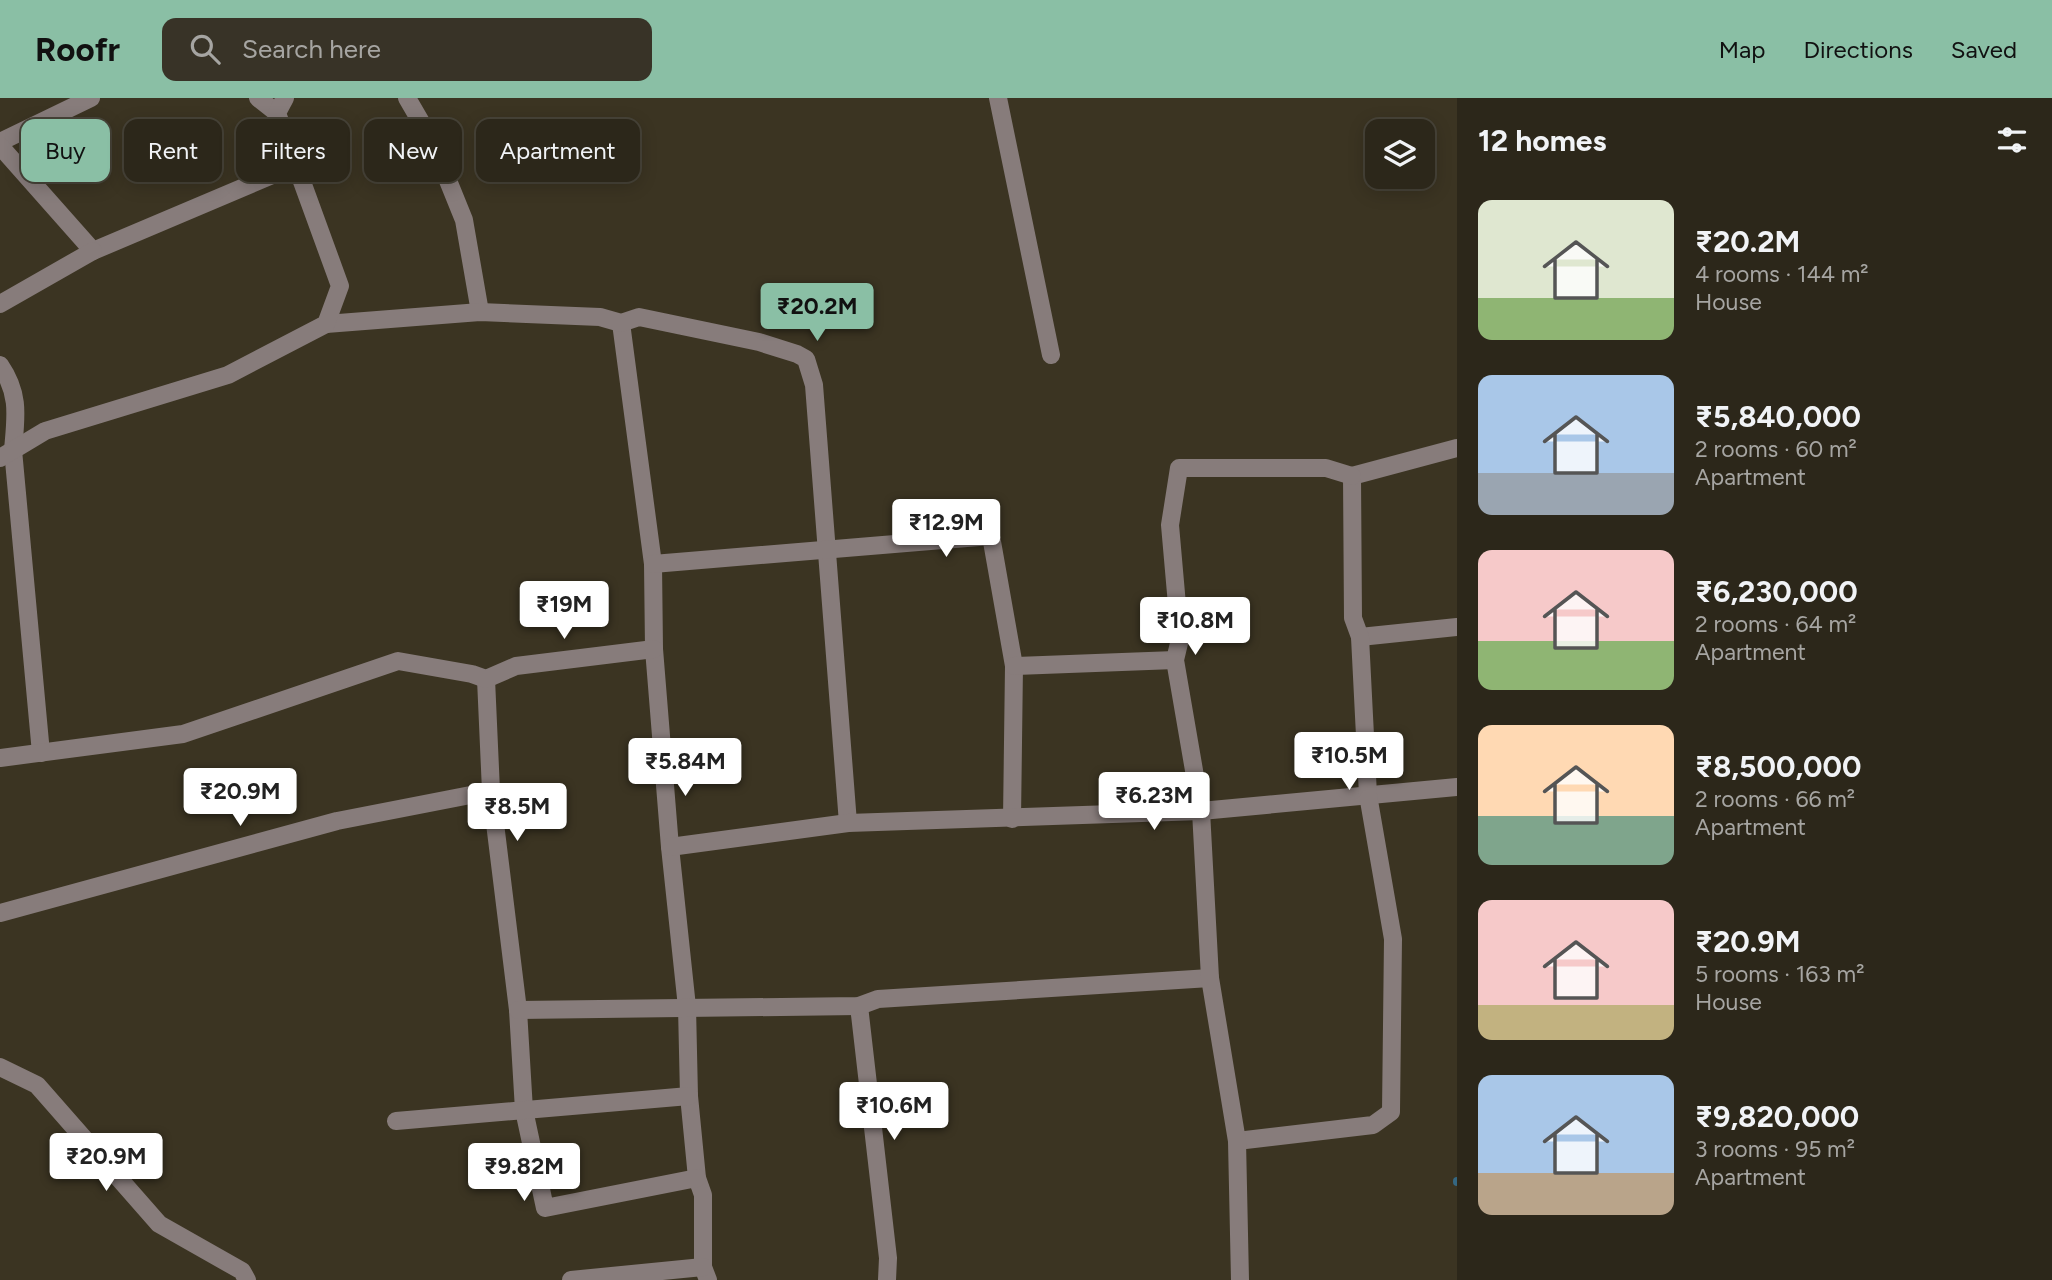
<!DOCTYPE html>
<meta charset="utf-8">
<style>
:root{--surface:#2c271a;--page:#383327;--text:#f1f3f6;--muted:#a6a5a2;--line:#484439;--accent:#8abfa5}
body{margin:0;font-family:Figtree,sans-serif;background:var(--page);color:var(--text);height:100vh;display:flex;flex-direction:column;font-size:26px;white-space:nowrap}
*{box-sizing:border-box;margin:0}
p{font-size:23px;color:var(--muted)}
.icon{flex:none;width:38px;height:38px;fill:none;stroke:currentColor;stroke-width:2;stroke-linecap:round;stroke-linejoin:round}
.map{position:relative;flex:1;overflow:hidden}
.side{display:flex;flex-direction:column;background:var(--surface);width:595px}
.side>*{flex:none}
.top-card{position:absolute;left:21px;top:21px;width:665px;height:63px;display:flex;gap:14px}
.buttons{position:absolute;left:1365px;top:21px;display:grid;gap:14px}
.buttons a{display:grid;place-items:center;width:70px;height:70px;border-radius:14px;background:var(--surface);box-shadow:0 4px 18px #0003,0 0 0 2px var(--line);font-size:35px}
.price{position:absolute;translate:-50% -60px;padding:0 16px;border-radius:7px;background:#fff;color:#222;font-size:23px;line-height:46px;filter:drop-shadow(0 2px 4px #0008)}
.price::after{content:'';position:absolute;left:50%;top:42px;width:21px;height:16px;margin-left:-10px;background:inherit;clip-path:polygon(0 0,100% 0,50% 100%)}
.price.current{background:var(--accent);color:#111}
ul{padding:0;list-style:none}
li{display:flex;align-items:center;gap:21px;height:175px;padding:0 21px}
li span{display:grid;place-items:center;flex:none;width:196px;height:140px;border-radius:14px;color:#555}
li>.icon{margin-inline-start:auto}
span .icon{width:84px;height:84px;fill:#fffc;stroke-width:1}
li b{font-size:30px}
h2{display:flex;justify-content:space-between;align-items:center;height:84px;padding:0 21px;font-size:30px}
.pill{padding:0 24px;border-radius:14px;background:var(--surface);box-shadow:0 4px 18px #0003,0 0 0 2px var(--line);font-size:24px;line-height:63px}
.pill.current{background:var(--accent);color:#111}
header{display:flex;align-items:center;gap:42px;box-sizing:border-box;height:98px;padding:0 35px;background:var(--accent);color:#111}
header strong{font-size:33px}
nav{display:flex;gap:38px;margin-inline-start:auto;font-size:24px}
.search{width:490px;height:63px;background:var(--page);display:flex;align-items:center;gap:18px;box-sizing:border-box;padding:0 24px;border-radius:14px;color:var(--muted);font-size:26px}
main{display:flex;flex:1;min-height:0}
.map>svg:first-child{display:block}
.lines{fill:none;stroke-linecap:round;stroke-linejoin:round}
.stream{stroke:#356782;stroke-width:8}
.minor{stroke:#877c7b;stroke-width:18}
</style>
<header>
<strong>Roofr</strong>
<div class="search"><svg class="icon" aria-label="search" viewBox="0 0 24 24"><circle cx="10" cy="10" r="6"/><path d="M15 15l6 6"/></svg>Search here</div>
<nav><a>Map</a><a>Directions</a><a>Saved</a></nav>
</header>
<main>
<div class="map">
<svg width="1457" height="1182" viewBox="0 0 1457 1182">
<rect width="100%" height="100%" fill="#3b3422"/>
<g class="lines">
<!-- stream -->
<path class="stream" d="M 1457,1083 L 1457,1084"/>
<!-- minor -->
<g class="minor">
<path d="M 258,0 L 277,15"/>
<path d="M 407,0 L 432,43 L 464,122 L 480,214"/>
<path d="M 998,0 L 1051,257"/>
<path d="M 0,44 L 91,0"/>
<path d="M 0,48 L 93,153 L 296,67"/>
<path d="M 0,206 L 93,153"/>
<path d="M 621,225 L 653,466 L 654,551 L 670,749 L 687,909 L 689,998 L 697,1080 L 703,1097 L 703,1169 L 708,1182"/>
<path d="M 326,226 L 480,214 L 600,219 L 621,225 L 639,219 L 759,244 L 797,256 L 806,261 L 814,287 L 848,725"/>
<path d="M 0,267 C 20,296 16,318 13,352 L 41,655"/>
<path d="M 0,360 L 45,333 L 228,277 L 326,226 L 340,188 L 277,15 L 285,0"/>
<path d="M 653,466 L 991,438 L 1014,568 L 1012,721"/>
<path d="M 1360,539 L 1457,529"/>
<path d="M 1014,568 L 1175,562"/>
<path d="M 486,581 L 491,693 L 518,912 L 524,1012 L 545,1110 L 697,1080"/>
<path d="M 0,660 L 183,636 L 398,563 L 472,576 L 486,581 L 516,568 L 654,551"/>
<path d="M 670,749 L 848,725 L 1201,713 L 1457,689"/>
<path d="M 0,815 L 337,723 L 491,693"/>
<path d="M 859,908 L 888,1160 L 887,1182"/>
<path d="M 518,912 L 859,908 L 878,901 L 1210,880"/>
<path d="M 0,969 L 37,987 L 159,1126 L 242,1173 L 247,1182"/>
<path d="M 396,1023 L 689,998"/>
<path d="M 1237,1043 L 1373,1027 L 1391,1014 L 1393,841 L 1368,697 L 1360,539 L 1353,520 L 1352,378 L 1457,350"/>
<path d="M 571,1182 L 703,1169"/>
<path d="M 1240,1182 L 1237,1043 L 1210,880 L 1201,713 L 1175,562 L 1180,541 L 1170,427 L 1179,370 L 1326,370 L 1352,378"/>
</g>
</g>
</svg>
<div class="buttons">
<a><svg class="icon" aria-label="layers" viewBox="0 0 24 24"><path d="M12 4l9 5-9 5-9-5zM3 14l9 5 9-5"/></svg></a>
</div>
<b class="price current" style="left:817px;top:245px">₹20.2M</b>
<b class="price" style="left:946px;top:461px">₹12.9M</b>
<b class="price" style="left:564px;top:543px">₹19M</b>
<b class="price" style="left:1195px;top:559px">₹10.8M</b>
<b class="price" style="left:1349px;top:694px">₹10.5M</b>
<b class="price" style="left:685px;top:700px">₹5.84M</b>
<b class="price" style="left:240px;top:730px">₹20.9M</b>
<b class="price" style="left:1154px;top:734px">₹6.23M</b>
<b class="price" style="left:517px;top:745px">₹8.5M</b>
<b class="price" style="left:894px;top:1044px">₹10.6M</b>
<b class="price" style="left:106px;top:1095px">₹20.9M</b>
<b class="price" style="left:524px;top:1105px">₹9.82M</b>
<div class="top-card">
<a class="pill current">Buy</a>
<a class="pill">Rent</a>
<a class="pill">Filters</a>
<a class="pill">New</a>
<a class="pill">Apartment</a>
</div>
</div>
<section class="side">
<h2>12 homes<svg class="icon" aria-label="filters" viewBox="0 0 24 24"><path d="M4 7h16M4 17h16"/><circle cx="9" cy="7" r="2"/><circle cx="15" cy="17" r="2"/></svg></h2>
<ul>
<li><span style="background:linear-gradient(#dfe7d0 70%,#8fb573 0)"><svg class="icon" aria-label="home" viewBox="0 0 24 24"><path d="M3 11l9-7 9 7M6 9v11h12V9"/></svg></span><div><b>₹20.2M</b><p>4 rooms · 144 m²</p><p>House</p></div></li>
<li><span style="background:linear-gradient(#a9c7e8 70%,#9aa5b1 0)"><svg class="icon" aria-label="home" viewBox="0 0 24 24"><path d="M3 11l9-7 9 7M6 9v11h12V9"/></svg></span><div><b>₹5,840,000</b><p>2 rooms · 60 m²</p><p>Apartment</p></div></li>
<li><span style="background:linear-gradient(#f6c9c9 65%,#8fb573 0)"><svg class="icon" aria-label="home" viewBox="0 0 24 24"><path d="M3 11l9-7 9 7M6 9v11h12V9"/></svg></span><div><b>₹6,230,000</b><p>2 rooms · 64 m²</p><p>Apartment</p></div></li>
<li><span style="background:linear-gradient(#ffd9b3 65%,#7fa58c 0)"><svg class="icon" aria-label="home" viewBox="0 0 24 24"><path d="M3 11l9-7 9 7M6 9v11h12V9"/></svg></span><div><b>₹8,500,000</b><p>2 rooms · 66 m²</p><p>Apartment</p></div></li>
<li><span style="background:linear-gradient(#f6c9c9 75%,#c2b280 0)"><svg class="icon" aria-label="home" viewBox="0 0 24 24"><path d="M3 11l9-7 9 7M6 9v11h12V9"/></svg></span><div><b>₹20.9M</b><p>5 rooms · 163 m²</p><p>House</p></div></li>
<li><span style="background:linear-gradient(#a9c7e8 70%,#b9a48a 0)"><svg class="icon" aria-label="home" viewBox="0 0 24 24"><path d="M3 11l9-7 9 7M6 9v11h12V9"/></svg></span><div><b>₹9,820,000</b><p>3 rooms · 95 m²</p><p>Apartment</p></div></li>
</ul>
</section>
</main>
